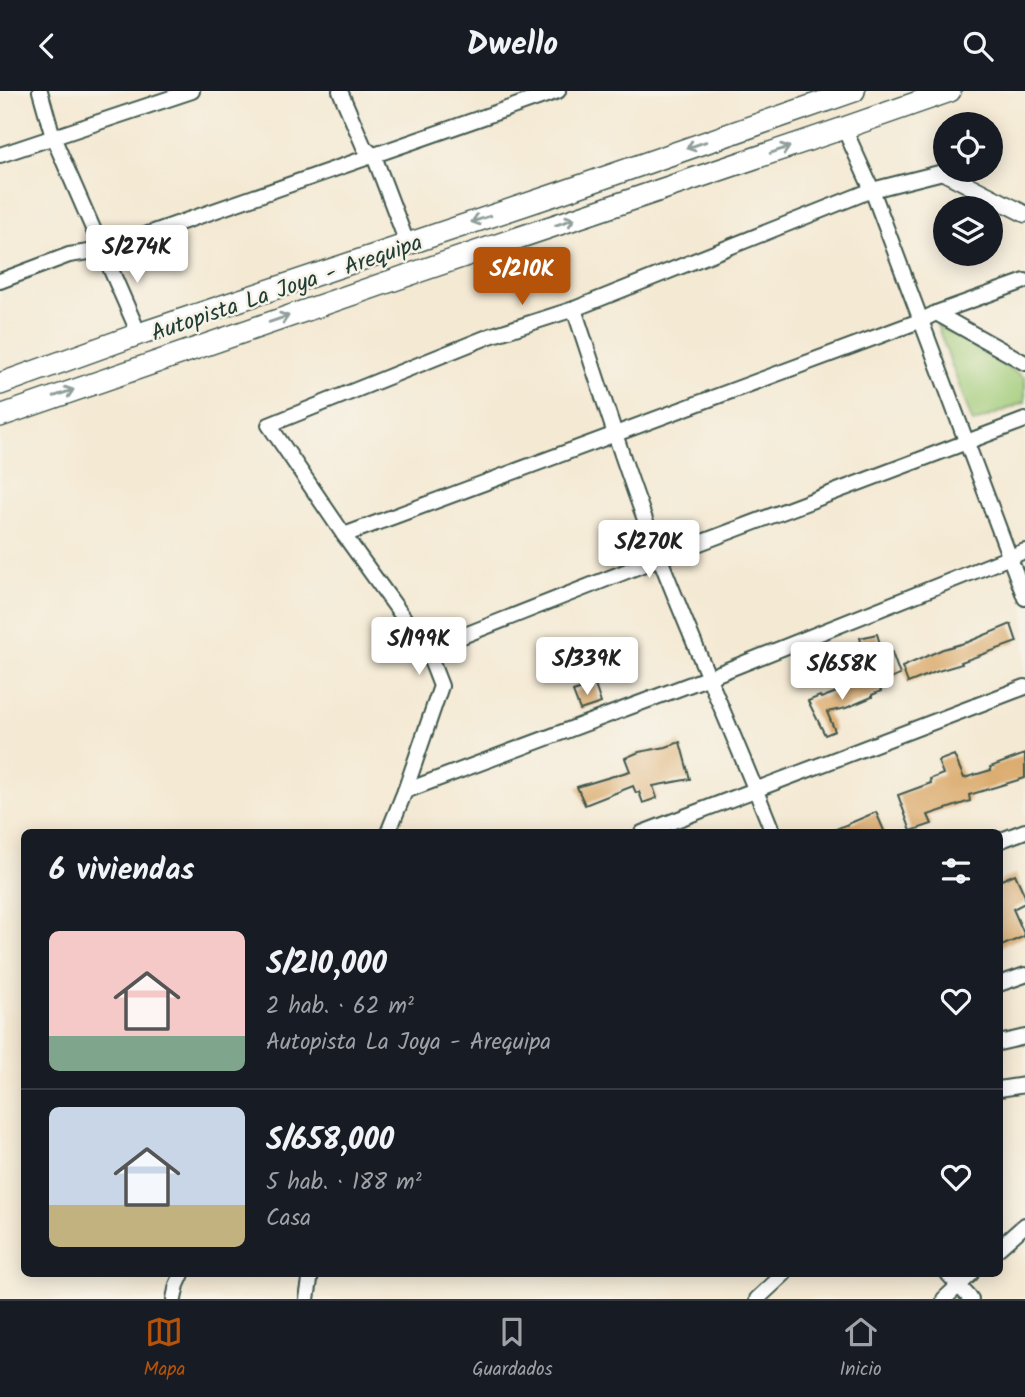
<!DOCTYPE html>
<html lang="es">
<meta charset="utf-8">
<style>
:root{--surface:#171b24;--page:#242831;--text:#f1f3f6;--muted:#9ea1a6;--line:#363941;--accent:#b45309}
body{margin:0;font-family:Kalam,sans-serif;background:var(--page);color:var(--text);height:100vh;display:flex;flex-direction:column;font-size:26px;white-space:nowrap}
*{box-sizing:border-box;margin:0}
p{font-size:23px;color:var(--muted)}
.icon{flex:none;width:38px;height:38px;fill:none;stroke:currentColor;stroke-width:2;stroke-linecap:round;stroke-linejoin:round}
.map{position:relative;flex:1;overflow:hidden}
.side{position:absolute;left:21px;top:738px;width:982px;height:448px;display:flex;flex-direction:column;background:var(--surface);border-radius:10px;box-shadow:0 4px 18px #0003}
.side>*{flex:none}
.tools{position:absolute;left:933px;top:21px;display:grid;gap:14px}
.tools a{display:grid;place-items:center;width:70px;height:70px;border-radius:50%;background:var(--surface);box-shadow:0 4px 18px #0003;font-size:35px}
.price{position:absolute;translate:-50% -60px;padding:0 16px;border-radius:7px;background:#fff;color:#222;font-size:23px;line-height:46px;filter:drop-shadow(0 2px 4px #0008)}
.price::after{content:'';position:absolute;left:50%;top:42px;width:21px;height:16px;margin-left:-10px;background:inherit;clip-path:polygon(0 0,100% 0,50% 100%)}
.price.selected{background:var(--accent);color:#fff}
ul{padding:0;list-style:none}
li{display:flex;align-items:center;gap:21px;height:175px;padding:0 28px}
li+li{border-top:2px solid var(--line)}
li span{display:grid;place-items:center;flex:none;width:196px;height:140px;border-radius:10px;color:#555}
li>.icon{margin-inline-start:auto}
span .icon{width:84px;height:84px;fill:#fffc;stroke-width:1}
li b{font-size:30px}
h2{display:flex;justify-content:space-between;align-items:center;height:84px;padding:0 28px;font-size:30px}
header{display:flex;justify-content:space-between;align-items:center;height:91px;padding:0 28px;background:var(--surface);font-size:32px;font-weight:700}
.tab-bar{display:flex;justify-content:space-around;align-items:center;height:98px;border-top:2px solid var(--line);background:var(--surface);font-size:19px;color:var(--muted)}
.tab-bar a{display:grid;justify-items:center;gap:4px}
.tab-bar .selected{color:var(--accent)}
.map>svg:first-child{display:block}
.green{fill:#a1cc79;stroke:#608456;stroke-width:2}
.building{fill:#d9a665}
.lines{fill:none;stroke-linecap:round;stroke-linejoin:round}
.minor-casing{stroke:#3f574c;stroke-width:18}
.tertiary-casing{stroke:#3f574c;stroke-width:19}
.primary-casing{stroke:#3f574c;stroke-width:24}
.minor{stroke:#fff;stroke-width:14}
.tertiary{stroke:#fff;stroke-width:16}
.primary{stroke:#fff;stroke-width:21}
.oneway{stroke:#8f9e9a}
.labels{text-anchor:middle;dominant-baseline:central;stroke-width:5;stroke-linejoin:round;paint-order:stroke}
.street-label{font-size:23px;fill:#1f3d34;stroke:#f7f3e8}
</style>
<header><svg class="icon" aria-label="back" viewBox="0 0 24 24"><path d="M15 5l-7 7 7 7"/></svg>Dwello<svg class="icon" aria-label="search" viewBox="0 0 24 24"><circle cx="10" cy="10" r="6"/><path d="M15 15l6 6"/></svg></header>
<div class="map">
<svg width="1025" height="1208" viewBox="0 0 1025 1208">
<rect width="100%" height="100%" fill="#f7f3e8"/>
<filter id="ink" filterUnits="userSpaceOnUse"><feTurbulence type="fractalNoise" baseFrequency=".0143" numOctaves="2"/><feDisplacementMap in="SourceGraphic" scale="14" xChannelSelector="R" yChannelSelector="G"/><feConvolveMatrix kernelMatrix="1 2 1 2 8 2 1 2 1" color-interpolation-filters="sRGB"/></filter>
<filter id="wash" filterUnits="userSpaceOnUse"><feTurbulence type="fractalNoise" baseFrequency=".00686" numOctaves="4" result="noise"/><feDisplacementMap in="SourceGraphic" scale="28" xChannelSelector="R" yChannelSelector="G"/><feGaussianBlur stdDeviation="1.57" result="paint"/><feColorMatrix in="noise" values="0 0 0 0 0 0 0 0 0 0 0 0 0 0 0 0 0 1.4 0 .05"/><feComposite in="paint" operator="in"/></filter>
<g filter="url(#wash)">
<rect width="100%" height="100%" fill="#f4e9d3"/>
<!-- green -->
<path class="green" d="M 937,234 L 1025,287 L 1025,311 L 973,332 Z"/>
<g id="blocks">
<!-- building -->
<g class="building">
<path d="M 1011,533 L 1017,551 L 961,571 L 962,573 L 938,580 L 908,592 L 902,576 L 943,558 L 968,551 Z"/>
<path d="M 877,543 L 881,556 L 864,560 L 860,547 Z"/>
<path d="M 891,559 L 900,584 L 883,591 L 875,564 Z"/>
<path d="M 876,586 L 881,600 L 872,604 L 872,606 L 846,617 L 827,621 L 835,640 L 825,644 L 808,610 L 820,605 L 821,607 Z"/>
<path d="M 595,594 L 601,612 L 580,619 L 573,601 Z"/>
<path d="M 680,651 L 690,688 L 653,695 L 657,707 L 643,712 L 639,701 L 636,702 L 633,695 L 585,714 L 577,696 L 630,680 L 625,667 L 639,661 L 666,656 Z"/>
<path d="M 1025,663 L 1025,687 L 969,704 L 970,710 L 928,724 L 932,733 L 911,740 L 898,704 L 931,692 L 930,688 L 943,683 L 938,670 L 954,664 L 964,687 L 991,679 L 990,676 Z"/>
<path d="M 876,721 L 885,742 L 827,742 Z"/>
<path d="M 1015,783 L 1025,805 L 1025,812 L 1013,818 L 1025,845 L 999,856 L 999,790 Z"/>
</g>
</g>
</g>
<g filter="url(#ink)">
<use href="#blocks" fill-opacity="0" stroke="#3f574c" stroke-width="2"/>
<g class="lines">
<!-- minor casing -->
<g class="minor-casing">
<g id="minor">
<path d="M 40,0 L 53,46 L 139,243"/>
<path d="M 340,0 L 364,56 L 374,65 L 407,152"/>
<path d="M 844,37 L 872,99 L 1025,507"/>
<path d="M 0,64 L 192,0"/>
<path d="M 0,190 L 69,164 L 102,159 L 558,0"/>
<path d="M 574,218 C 602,302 628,388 661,470 C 697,562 737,651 773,742"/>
<path d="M 936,222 L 1025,272"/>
<path d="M 344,444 L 922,229 L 936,222 L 1025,190"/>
<path d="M 427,559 L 660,467 L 1025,329"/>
<path d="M 405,700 L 707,587 L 1025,460"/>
<path d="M 388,742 L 405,700 L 441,595 L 427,559 L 344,444 L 269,334 L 490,245 L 574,218 L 872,99 L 943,81"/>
<path d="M 642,742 L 1025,596"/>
<path d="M 999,750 L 1025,740"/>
<path d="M 999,893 L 1025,884"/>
<path d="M 999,952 L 1025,946"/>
<path d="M 999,998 L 1025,994"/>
<path d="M 999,1157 L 1025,1134"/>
<path d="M 948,1183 L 971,1208"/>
<path d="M 174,1208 L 177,1194 L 182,1183"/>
<path d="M 307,1208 L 311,1183"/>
<path d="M 757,1208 L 784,1183"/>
<path d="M 944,1208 L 971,1183"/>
</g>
</g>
<!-- tertiary casing -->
<g class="tertiary-casing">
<path id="tertiary" d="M 943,81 L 1025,123"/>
</g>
<!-- primary casing -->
<g class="primary-casing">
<g id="primary">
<path d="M 0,293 L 139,243 L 557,103 L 854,0"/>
<path d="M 0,325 L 420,180 L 844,37 L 950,0"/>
</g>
</g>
<!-- minor -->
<use href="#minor" class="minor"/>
<!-- tertiary -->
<use href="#tertiary" class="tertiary"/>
<!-- primary -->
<use href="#primary" class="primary"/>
</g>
<!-- one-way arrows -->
<defs><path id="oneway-shaft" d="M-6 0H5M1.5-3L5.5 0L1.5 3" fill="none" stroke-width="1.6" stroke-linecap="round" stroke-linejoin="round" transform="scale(1.75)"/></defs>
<g class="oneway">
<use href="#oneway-shaft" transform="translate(696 54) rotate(161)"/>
<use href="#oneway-shaft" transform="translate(780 59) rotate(-19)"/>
<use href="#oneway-shaft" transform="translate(481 128) rotate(162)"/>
<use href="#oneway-shaft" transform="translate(565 131) rotate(-19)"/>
<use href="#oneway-shaft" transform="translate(279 228) rotate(-19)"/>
<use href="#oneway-shaft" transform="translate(64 302) rotate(-19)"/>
</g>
</g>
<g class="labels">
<!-- street labels -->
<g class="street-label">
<text transform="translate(287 198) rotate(-19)">Autopista La Joya - Arequipa</text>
</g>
</g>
</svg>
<div class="tools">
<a><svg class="icon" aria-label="locate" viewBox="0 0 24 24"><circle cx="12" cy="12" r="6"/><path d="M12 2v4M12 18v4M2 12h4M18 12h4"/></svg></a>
<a><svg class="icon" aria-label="layers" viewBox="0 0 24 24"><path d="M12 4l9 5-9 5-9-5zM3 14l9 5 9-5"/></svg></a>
</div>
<b class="price" style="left:137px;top:194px">S/274K</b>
<b class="price selected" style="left:522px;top:216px">S/210K</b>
<b class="price" style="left:649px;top:489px">S/270K</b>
<b class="price" style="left:419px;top:586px">S/199K</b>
<b class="price" style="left:587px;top:606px">S/339K</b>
<b class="price" style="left:842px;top:611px">S/658K</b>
<section class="side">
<h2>6 viviendas<svg class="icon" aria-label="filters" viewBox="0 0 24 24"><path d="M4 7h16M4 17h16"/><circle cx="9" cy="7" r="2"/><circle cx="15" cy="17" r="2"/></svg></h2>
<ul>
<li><span style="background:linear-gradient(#f6c9c9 75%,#7fa58c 0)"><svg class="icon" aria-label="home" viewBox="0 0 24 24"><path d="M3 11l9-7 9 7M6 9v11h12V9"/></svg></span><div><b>S/210,000</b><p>2 hab. · 62 m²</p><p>Autopista La Joya - Arequipa</p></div><svg class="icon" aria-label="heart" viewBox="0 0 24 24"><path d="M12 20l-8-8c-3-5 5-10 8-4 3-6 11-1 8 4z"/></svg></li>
<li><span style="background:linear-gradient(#c9d6e8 70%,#c2b280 0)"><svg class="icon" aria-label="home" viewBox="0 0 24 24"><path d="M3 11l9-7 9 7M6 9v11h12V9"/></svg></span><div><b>S/658,000</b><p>5 hab. · 188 m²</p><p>Casa</p></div><svg class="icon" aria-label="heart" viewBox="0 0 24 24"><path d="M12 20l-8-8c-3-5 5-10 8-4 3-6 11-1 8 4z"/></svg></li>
</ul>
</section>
</div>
<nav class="tab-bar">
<a class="selected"><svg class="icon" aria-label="map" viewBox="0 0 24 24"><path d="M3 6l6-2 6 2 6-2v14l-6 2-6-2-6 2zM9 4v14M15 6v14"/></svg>Mapa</a>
<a><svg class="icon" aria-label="saved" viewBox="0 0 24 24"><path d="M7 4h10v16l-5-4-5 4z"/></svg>Guardados</a>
<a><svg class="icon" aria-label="home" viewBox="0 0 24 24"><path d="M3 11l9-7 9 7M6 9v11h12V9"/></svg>Inicio</a>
</nav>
